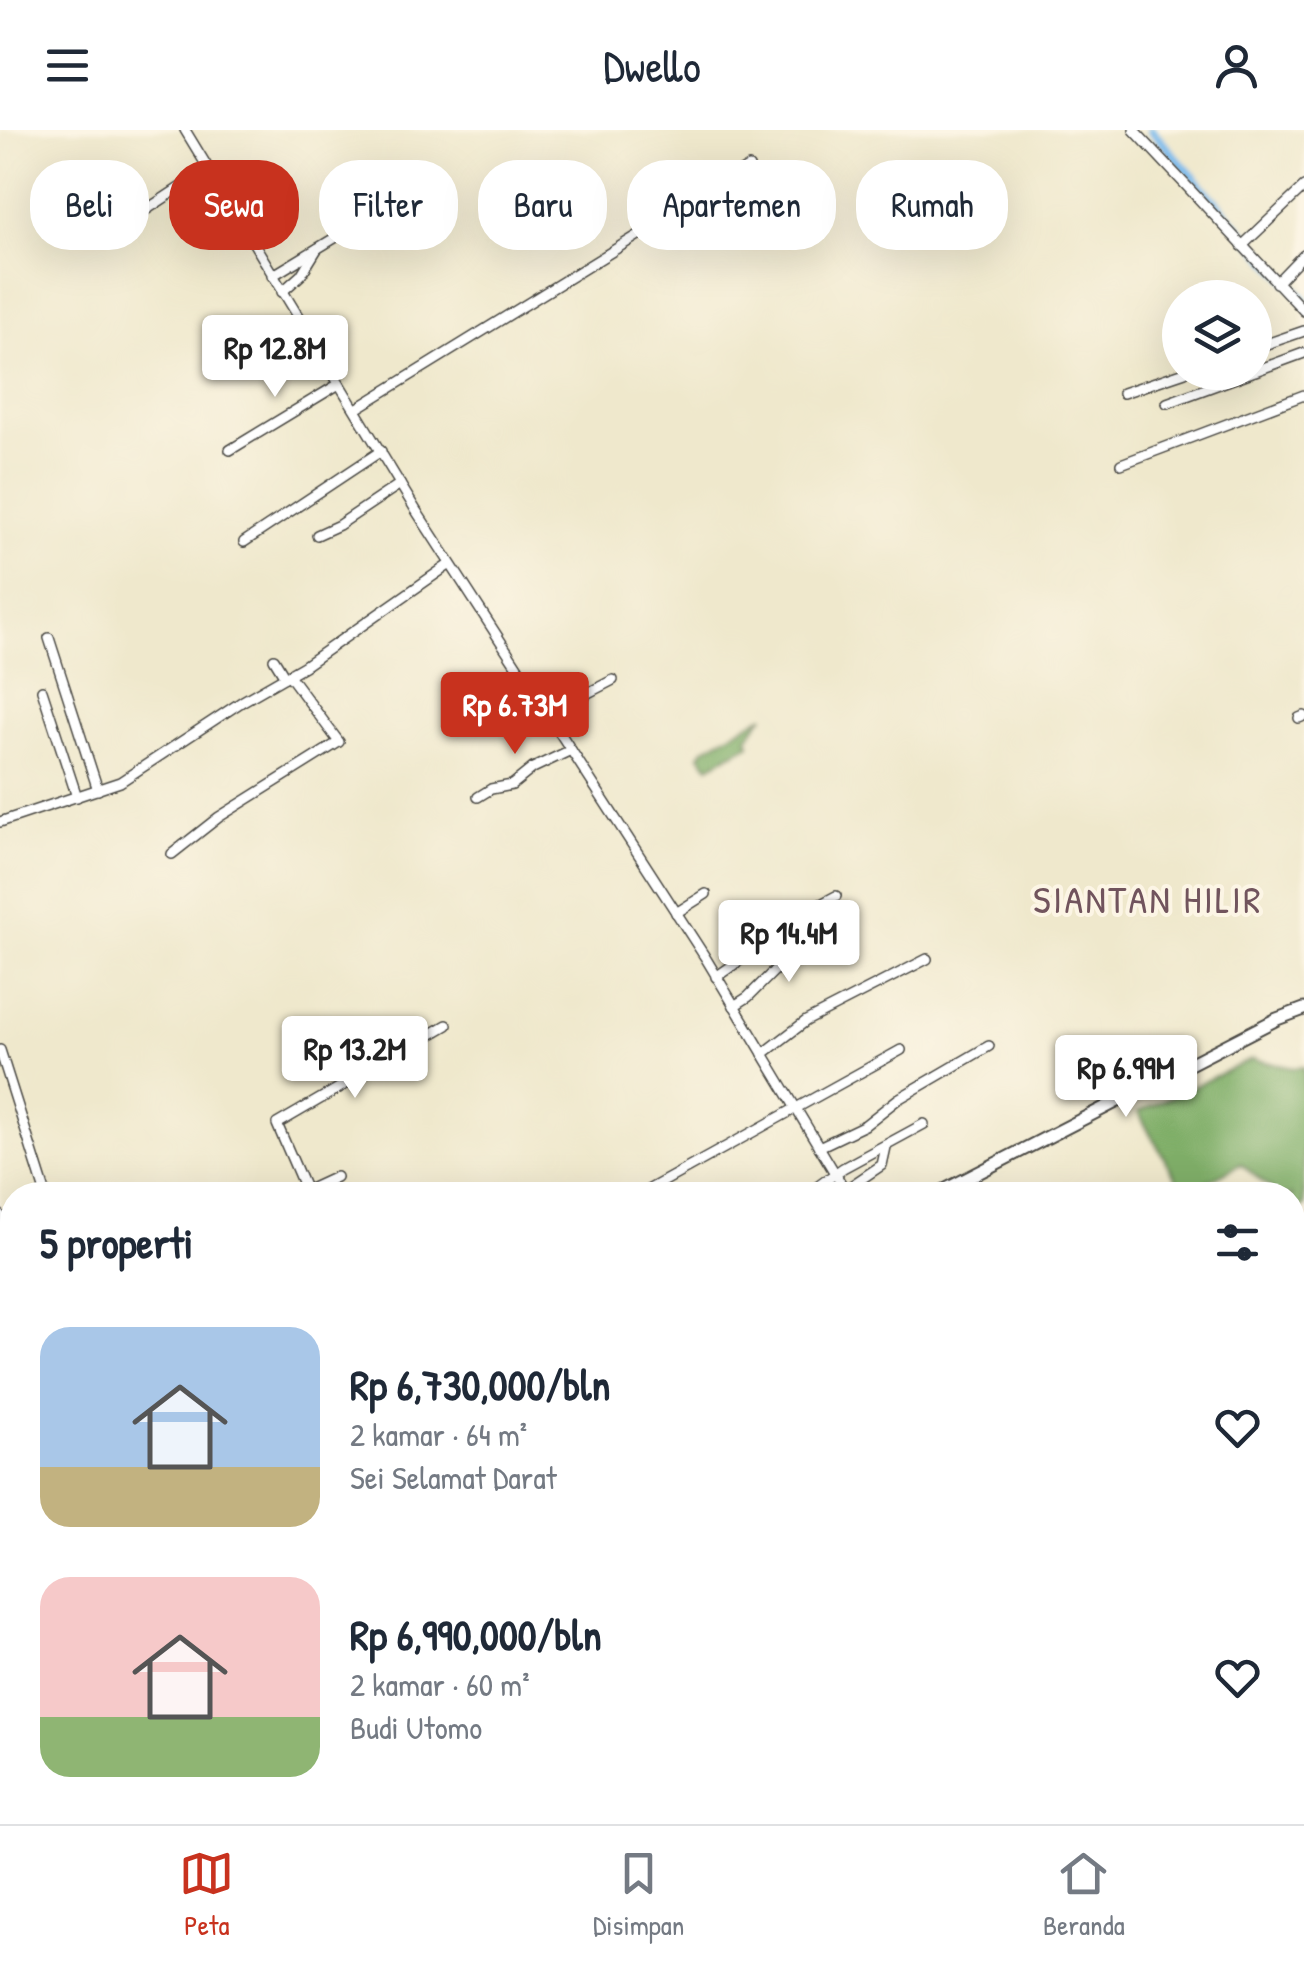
<!DOCTYPE html>
<html lang="id">
<meta charset="utf-8">
<style>
:root{--surface:#fff;--page:#f2f2f3;--text:#1f2937;--muted:#747a83;--line:#e0e1e3;--accent:#c8321e}
body{margin:0;font-family:"Patrick Hand",sans-serif;background:var(--page);color:var(--text);height:100vh;display:flex;flex-direction:column;font-size:38px;white-space:nowrap}
*{box-sizing:border-box;margin:0}
p{font-size:32px;color:var(--muted)}
.icon{flex:none;width:55px;height:55px;fill:none;stroke:currentColor;stroke-width:2;stroke-linecap:round;stroke-linejoin:round}
.map{position:relative;flex:1;overflow:hidden}
.details{position:absolute;left:0px;top:1052px;width:1305px;height:642px;display:flex;flex-direction:column;background:var(--surface);border-radius:40px 40px 0 0;box-shadow:0 10px 40px #0002}
.details>*{flex:none}
.hud{position:absolute;left:30px;top:30px;width:1245px;height:90px;display:flex;gap:20px}
.fabs{position:absolute;left:1162px;top:150px;display:grid;gap:20px}
.fabs a{display:grid;place-items:center;width:110px;height:110px;border-radius:50%;background:var(--surface);box-shadow:0 10px 40px #0002;font-size:50px}
.price{position:absolute;translate:-50% -85px;padding:0 22px;border-radius:10px;background:#fff;color:#222;font-size:32px;line-height:65px;filter:drop-shadow(0 2px 5px #0008)}
.price::after{content:'';position:absolute;left:50%;top:60px;width:30px;height:22px;margin-left:-15px;background:inherit;clip-path:polygon(0 0,100% 0,50% 100%)}
.price.current{background:var(--accent);color:#fff}
ul{padding:0;list-style:none}
li{display:flex;align-items:center;gap:30px;height:250px;padding:0 40px}
li span{display:grid;place-items:center;flex:none;width:280px;height:200px;border-radius:30px;color:#555}
li>.icon{margin-inline-start:auto}
span .icon{width:120px;height:120px;fill:#fffc;stroke-width:1}
li b{font-size:42px}
h2{display:flex;justify-content:space-between;align-items:center;height:120px;padding:0 40px;font-size:42px}
.chip{padding:0 35px;border-radius:40px;background:var(--surface);box-shadow:0 10px 40px #0002;font-size:35px;line-height:90px}
.chip.current{background:var(--accent);color:#fff}
header{display:flex;justify-content:space-between;align-items:center;height:130px;padding:0 40px;background:var(--surface);font-size:45px;font-weight:600}
.dock{display:flex;justify-content:space-around;align-items:center;height:140px;border-top:2px solid var(--line);background:var(--surface);font-size:28px;color:var(--muted)}
.dock a{display:grid;justify-items:center;gap:5px}
.dock .current{color:var(--accent)}
.map>svg:first-child{display:block}
.forest{fill:#7fae67;stroke:#556c49;stroke-width:2.5}
.lines{fill:none;stroke-linecap:round;stroke-linejoin:round}
.stream{stroke:#78b9ec;stroke-width:2.5}
.canal{stroke:#78b9ec;stroke-width:8}
.river{stroke:#78b9ec;stroke-width:12}
.minor-casing{stroke:#484743;stroke-width:12}
.tertiary-casing{stroke:#484743;stroke-width:15}
.minor{stroke:#fff;stroke-width:9}
.tertiary{stroke:#fff;stroke-width:11}
.labels{text-anchor:middle;dominant-baseline:central;stroke-width:8;stroke-linejoin:round;paint-order:stroke}
.quarter-label{font-size:38px;letter-spacing:2.5px;fill:#71545d;stroke:#fcf5e5}
</style>
<header><svg class="icon" aria-label="menu" viewBox="0 0 24 24"><path d="M4 6h16M4 12h16M4 18h16"/></svg>Dwello<svg class="icon" aria-label="person" viewBox="0 0 24 24"><circle cx="12" cy="8" r="4"/><path d="M4 21q1-7 8-7t8 7"/></svg></header>
<div class="map">
<svg width="1304" height="1694" viewBox="0 0 1304 1694">
<rect width="100%" height="100%" fill="#fcf5e5"/>
<filter id="ink" filterUnits="userSpaceOnUse"><feTurbulence type="fractalNoise" baseFrequency=".01" numOctaves="2"/><feDisplacementMap in="SourceGraphic" scale="20" xChannelSelector="R" yChannelSelector="G"/><feConvolveMatrix kernelMatrix="1 2 1 2 8 2 1 2 1" color-interpolation-filters="sRGB"/></filter>
<filter id="wash" filterUnits="userSpaceOnUse"><feTurbulence type="fractalNoise" baseFrequency=".0048" numOctaves="4" result="noise"/><feDisplacementMap in="SourceGraphic" scale="40" xChannelSelector="R" yChannelSelector="G"/><feGaussianBlur stdDeviation="2.25" result="paint"/><feColorMatrix in="noise" values="0 0 0 0 0 0 0 0 0 0 0 0 0 0 0 0 0 1.4 0 .05"/><feComposite in="paint" operator="in"/></filter>
<g filter="url(#wash)">
<rect width="100%" height="100%" fill="#efe8cc"/>
<!-- forest -->
<g class="forest">
<path d="M 764,585 L 748,607 L 750,614 L 709,636 L 700,625 L 704,619 Z"/>
<path d="M 1252,929 L 1293,938 L 1304,937 L 1304,1076 L 1296,1081 L 1293,1078 L 1292,1065 L 1278,1065 L 1241,1034 L 1182,1065 L 1184,1062 L 1138,982 Z"/>
</g>
<g class="lines">
<!-- stream -->
<g class="stream">
<path d="M 0,1545 L 12,1555"/>
<path d="M 131,1682 L 143,1694"/>
</g>
<!-- canal -->
<path class="canal" d="M 1151,0 L 1304,169"/>
<!-- river -->
<path class="river" d="M 1245,1682 L 1252,1694"/>
</g>
</g>
<g filter="url(#ink)">
<g class="lines">
<!-- minor casing -->
<g class="minor-casing">
<g id="minor">
<path d="M 185,0 L 417,382 L 705,827 L 848,1065"/>
<path d="M 1134,0 L 1304,181"/>
<path d="M 99,111 L 208,39"/>
<path d="M 1242,116 L 1304,57"/>
<path d="M 272,146 L 394,72"/>
<path d="M 1276,153 L 1304,124"/>
<path d="M 282,162 L 301,145 L 317,119"/>
<path d="M 1255,218 L 1304,201"/>
<path d="M 1255,241 L 1304,223"/>
<path d="M 1123,263 L 1185,242"/>
<path d="M 1167,273 L 1252,242"/>
<path d="M 356,279 L 749,37"/>
<path d="M 230,320 L 339,254"/>
<path d="M 1121,334 L 1304,265"/>
<path d="M 317,405 L 339,395 L 400,354"/>
<path d="M 244,412 L 381,321"/>
<path d="M 49,508 L 98,660"/>
<path d="M 274,529 L 285,547"/>
<path d="M 42,560 L 77,667"/>
<path d="M 1299,588 L 1304,586"/>
<path d="M 557,597 L 579,582 L 586,564 L 613,550"/>
<path d="M 478,667 L 491,659 L 512,655 L 533,638 L 571,620"/>
<path d="M 0,692 L 120,652 L 243,571 L 304,536 L 450,434"/>
<path d="M 172,724 L 219,687 L 339,612 L 289,545"/>
<path d="M 676,783 L 706,764"/>
<path d="M 716,847 L 739,831 L 761,806 L 836,766"/>
<path d="M 734,876 L 748,867 L 780,835 L 813,818"/>
<path d="M 0,920 L 46,1065"/>
<path d="M 763,924 L 806,891 L 927,829"/>
<path d="M 819,1017 L 865,995 L 898,969 L 989,916"/>
<path d="M 845,1060 L 882,1035 L 886,1017"/>
<path d="M 306,1061 L 277,994 L 447,895"/>
<path d="M 297,1065 L 336,1047"/>
<path d="M 639,1065 L 901,920"/>
<path d="M 806,1065 L 843,1038 L 924,994"/>
<path d="M 0,1085 L 12,1102"/>
<path d="M 0,1191 L 12,1198"/>
<path d="M 0,1384 L 8,1370"/>
<path d="M 0,1636 L 12,1638"/>
<path d="M 124,1682 L 134,1694"/>
<path d="M 613,1682 L 637,1694"/>
<path d="M 950,1682 L 953,1694"/>
<path d="M 1235,1682 L 1243,1694"/>
<path d="M 163,1694 L 171,1682"/>
<path d="M 207,1694 L 210,1682"/>
<path d="M 241,1694 L 244,1682"/>
<path d="M 795,1694 L 801,1682"/>
</g>
</g>
<!-- tertiary casing -->
<g class="tertiary-casing">
<g id="tertiary">
<path d="M 935,1065 L 1277,889 L 1304,879"/>
<path d="M 876,1694 L 876,1682"/>
</g>
</g>
<!-- minor -->
<use href="#minor" class="minor"/>
<!-- tertiary -->
<use href="#tertiary" class="tertiary"/>
</g>
</g>
<g class="labels">
<!-- quarter labels -->
<g class="quarter-label">
<text x="1148" y="769">SIANTAN HILIR</text>
</g>
</g>
</svg>
<div class="fabs">
<a><svg class="icon" aria-label="layers" viewBox="0 0 24 24"><path d="M12 4l9 5-9 5-9-5zM3 14l9 5 9-5"/></svg></a>
</div>
<b class="price" style="left:275px;top:270px">Rp 12.8M</b>
<b class="price current" style="left:515px;top:627px">Rp 6.73M</b>
<b class="price" style="left:789px;top:855px">Rp 14.4M</b>
<b class="price" style="left:355px;top:971px">Rp 13.2M</b>
<b class="price" style="left:1126px;top:990px">Rp 6.99M</b>
<div class="hud">
<a class="chip">Beli</a>
<a class="chip current">Sewa</a>
<a class="chip">Filter</a>
<a class="chip">Baru</a>
<a class="chip">Apartemen</a>
<a class="chip">Rumah</a>
</div>
<section class="details">
<h2>5 properti<svg class="icon" aria-label="filters" viewBox="0 0 24 24"><path d="M4 7h16M4 17h16"/><circle cx="9" cy="7" r="2"/><circle cx="15" cy="17" r="2"/></svg></h2>
<ul>
<li><span style="background:linear-gradient(#a9c7e8 70%,#c2b280 0)"><svg class="icon" aria-label="home" viewBox="0 0 24 24"><path d="M3 11l9-7 9 7M6 9v11h12V9"/></svg></span><div><b>Rp 6,730,000/bln</b><p>2 kamar · 64 m²</p><p>Sei Selamat Darat</p></div><svg class="icon" aria-label="heart" viewBox="0 0 24 24"><path d="M12 20l-8-8c-3-5 5-10 8-4 3-6 11-1 8 4z"/></svg></li>
<li><span style="background:linear-gradient(#f6c9c9 70%,#8fb573 0)"><svg class="icon" aria-label="home" viewBox="0 0 24 24"><path d="M3 11l9-7 9 7M6 9v11h12V9"/></svg></span><div><b>Rp 6,990,000/bln</b><p>2 kamar · 60 m²</p><p>Budi Utomo</p></div><svg class="icon" aria-label="heart" viewBox="0 0 24 24"><path d="M12 20l-8-8c-3-5 5-10 8-4 3-6 11-1 8 4z"/></svg></li>
</ul>
</section>
</div>
<nav class="dock">
<a class="current"><svg class="icon" aria-label="map" viewBox="0 0 24 24"><path d="M3 6l6-2 6 2 6-2v14l-6 2-6-2-6 2zM9 4v14M15 6v14"/></svg>Peta</a>
<a><svg class="icon" aria-label="saved" viewBox="0 0 24 24"><path d="M7 4h10v16l-5-4-5 4z"/></svg>Disimpan</a>
<a><svg class="icon" aria-label="home" viewBox="0 0 24 24"><path d="M3 11l9-7 9 7M6 9v11h12V9"/></svg>Beranda</a>
</nav>
